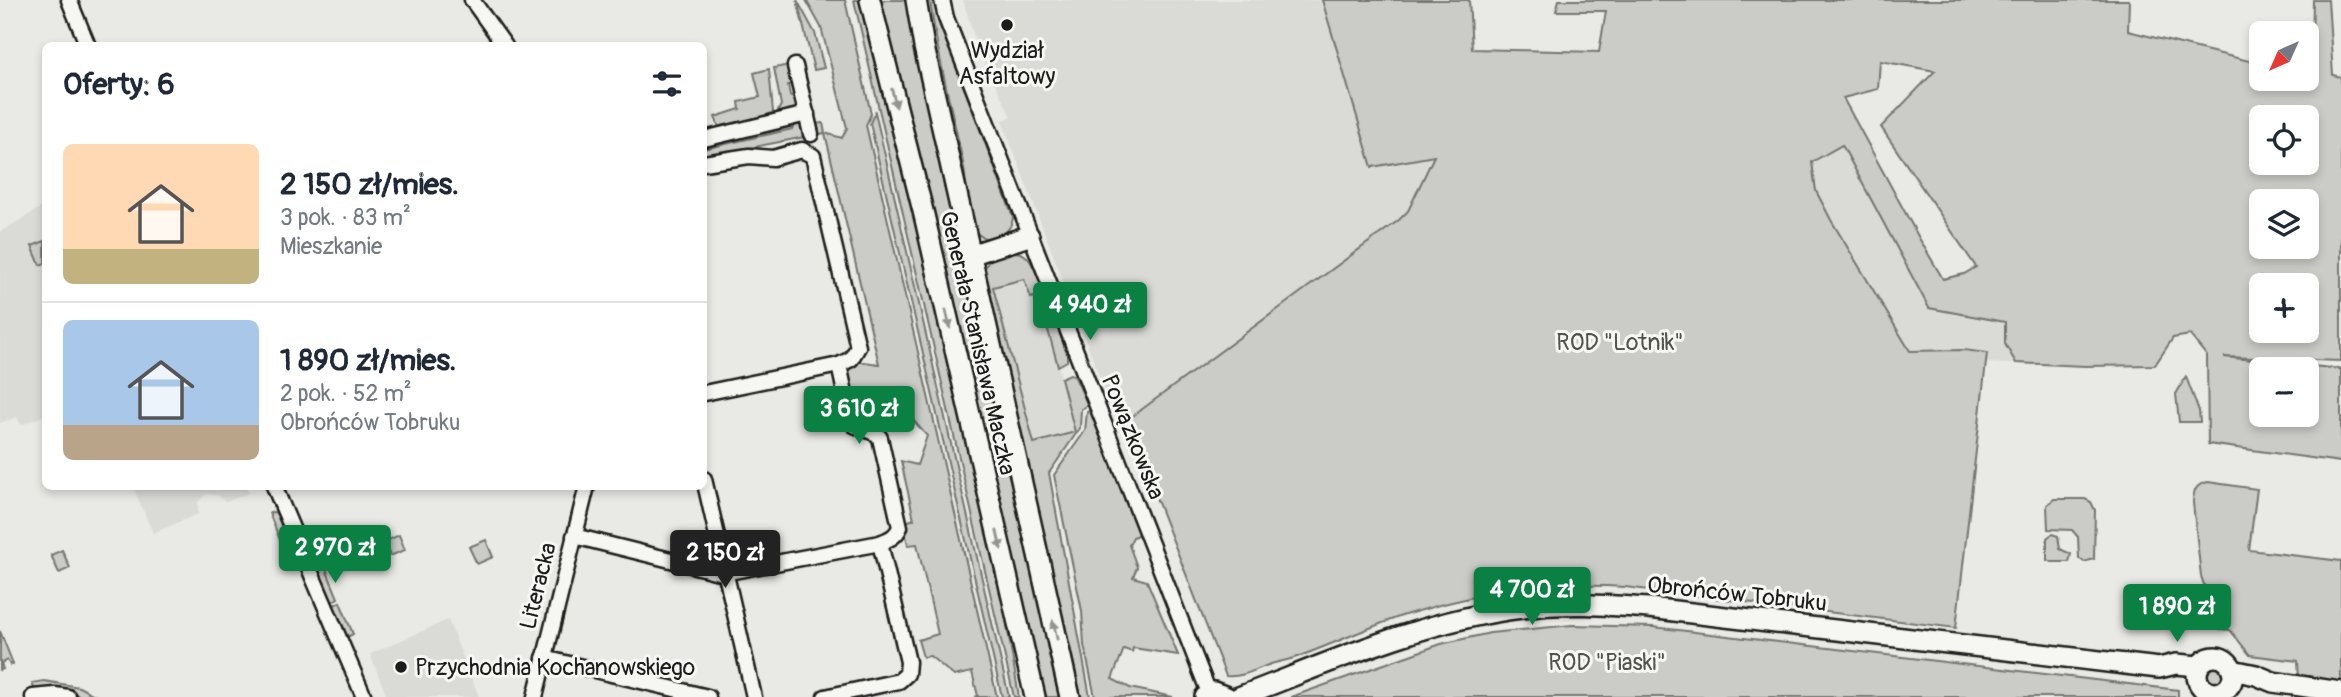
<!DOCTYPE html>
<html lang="pl">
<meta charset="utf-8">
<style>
:root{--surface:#fff;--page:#f6f6f7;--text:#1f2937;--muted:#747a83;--line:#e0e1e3;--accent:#0b8043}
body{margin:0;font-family:Pangolin,sans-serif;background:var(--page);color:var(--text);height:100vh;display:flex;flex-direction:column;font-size:26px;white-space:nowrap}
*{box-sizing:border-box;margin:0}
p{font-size:23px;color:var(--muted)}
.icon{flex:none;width:38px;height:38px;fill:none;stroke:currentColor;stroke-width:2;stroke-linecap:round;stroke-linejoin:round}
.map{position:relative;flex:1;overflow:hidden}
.details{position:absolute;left:42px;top:42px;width:665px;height:448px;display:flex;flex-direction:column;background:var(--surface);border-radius:10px;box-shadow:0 4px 10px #0003}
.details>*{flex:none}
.needle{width:46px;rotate:225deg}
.fabs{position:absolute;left:2249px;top:21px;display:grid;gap:14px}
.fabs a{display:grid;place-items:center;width:70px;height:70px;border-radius:10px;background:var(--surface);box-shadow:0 4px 10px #0003;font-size:35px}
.price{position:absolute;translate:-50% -60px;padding:0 16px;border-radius:7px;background:var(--accent);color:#fff;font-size:23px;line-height:46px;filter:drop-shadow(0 2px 4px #0008)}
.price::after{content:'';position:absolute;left:50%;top:42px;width:21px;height:16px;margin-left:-10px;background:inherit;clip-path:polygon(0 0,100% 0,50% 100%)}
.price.on{background:#222;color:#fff}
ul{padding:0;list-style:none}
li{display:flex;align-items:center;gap:21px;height:175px;padding:0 21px}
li+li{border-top:2px solid var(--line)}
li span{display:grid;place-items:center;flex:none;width:196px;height:140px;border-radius:10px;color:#555}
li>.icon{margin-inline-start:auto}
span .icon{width:84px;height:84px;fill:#fffc;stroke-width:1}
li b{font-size:30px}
h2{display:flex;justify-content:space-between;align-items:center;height:84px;padding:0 21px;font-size:30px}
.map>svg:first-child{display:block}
.built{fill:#dadad6}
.green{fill:#cbcbc7;stroke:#747472;stroke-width:2;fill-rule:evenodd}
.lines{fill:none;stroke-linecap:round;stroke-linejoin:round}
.street-casing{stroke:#1c1c1c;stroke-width:19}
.secondary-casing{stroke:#1c1c1c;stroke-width:24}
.street{stroke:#f6f6f2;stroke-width:14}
.secondary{stroke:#f6f6f2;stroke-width:19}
.oneway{fill:#949492}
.poi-dot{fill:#1c1c1c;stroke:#f6f6f2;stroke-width:2.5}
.labels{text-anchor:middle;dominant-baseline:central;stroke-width:6;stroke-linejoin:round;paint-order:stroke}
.poi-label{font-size:23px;fill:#1c1c1c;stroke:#f6f6f2}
.park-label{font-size:23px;fill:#51514f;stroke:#f6f6f2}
.street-label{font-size:23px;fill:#1c1c1c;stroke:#f6f6f2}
</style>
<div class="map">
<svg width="2341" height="697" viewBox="0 0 2341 697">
<rect width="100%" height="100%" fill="#e9e9e5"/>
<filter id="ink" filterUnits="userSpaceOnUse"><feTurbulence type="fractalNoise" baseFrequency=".0143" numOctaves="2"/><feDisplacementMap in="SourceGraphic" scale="14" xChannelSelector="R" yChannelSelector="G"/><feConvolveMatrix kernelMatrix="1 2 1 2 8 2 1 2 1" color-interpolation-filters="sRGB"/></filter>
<g filter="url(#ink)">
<!-- built -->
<g class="built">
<path d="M 963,0 L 1322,0 L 1372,166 L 1435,155 L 1408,212 L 1399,220 L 1126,421 L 1125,419 L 1117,422 L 1002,121 L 1011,117 L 977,46 Z"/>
<path d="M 1842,144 L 1929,308 L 2005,322 L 2005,344 L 2016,363 L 2011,364 L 1986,363 L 1987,353 L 1964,350 L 1910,351 L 1831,220 L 1816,191 L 1812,162 Z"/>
<path d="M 45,205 L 45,415 L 21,425 L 17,417 L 0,423 L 0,232 Z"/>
<path d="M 1024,279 L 1031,298 L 1035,297 L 1048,330 L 1076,432 L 1034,443 L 993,287 Z"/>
<path d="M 133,487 L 246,487 L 249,493 L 225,502 L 218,495 L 206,494 L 198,502 L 198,514 L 153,533 Z"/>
<path d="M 448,620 L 479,697 L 387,697 L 370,654 Z"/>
</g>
<!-- green -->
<g class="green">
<path d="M 797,0 L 815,33 L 824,68 L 814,70 Z"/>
<path d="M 806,0 L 845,0 L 871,114 L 866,125 L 997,697 L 975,697 L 978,696 L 972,672 L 954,676 L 930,656 L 923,657 L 918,640 L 938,634 L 917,544 L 908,545 L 903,523 L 914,519 L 901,461 L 917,465 L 927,436 L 908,414 L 888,404 L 889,414 C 878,418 867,424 857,417 L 847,369 C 856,358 867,363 879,364 L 825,133 L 704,157 L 704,149 L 792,129 L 795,124 C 804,122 813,125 823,123 L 825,133 L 842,138 L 847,128 L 821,27 Z"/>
<path d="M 854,0 L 863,0 L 871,32 L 1004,607 L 1019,697 L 1014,697 Z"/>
<path d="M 881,0 L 907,0 L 1064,697 L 1046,697 L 1026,629 Z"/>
<path d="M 930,0 L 935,0 L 939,21 L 1013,217 C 1011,238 982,248 972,226 C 966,211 967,185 964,168 C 953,112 937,57 930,0 Z"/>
<path d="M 1322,0 L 1469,0 L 1472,49 L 1599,52 L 1606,11 L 1556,11 L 1559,0 L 2129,0 L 2128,31 L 2257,63 L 2261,61 L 2261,79 L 2306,79 L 2307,49 L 2312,48 L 2313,0 L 2328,0 L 2333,75 L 2341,77 L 2341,361 L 2224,357 L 2341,369 L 2341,462 L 2208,444 L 2207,356 L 2190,335 L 2173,338 L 2155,365 L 2085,366 L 2016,363 L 2005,344 L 2005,322 L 1929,308 L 1842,145 L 1812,162 L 1816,191 L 1831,220 L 1910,351 L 1964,350 L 1987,353 L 1956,628 L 1625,587 C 1550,582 1479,592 1408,614 C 1370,626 1334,644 1297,657 C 1289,660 1280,661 1271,664 C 1256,669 1242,678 1226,676 L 1126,421 L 1399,220 L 1408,211 L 1434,156 L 1372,167 ZM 1880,61 L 1935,71 L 1881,127 L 1976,267 L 1964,274 L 1943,279 L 1919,238 L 1843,98 L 1878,89 ZM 2261,117 L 2306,117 L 2306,163 L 2261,163 ZM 2261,201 L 2306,201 L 2306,247 L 2261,247 ZM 2261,285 L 2306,285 L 2306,331 L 2261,331 ZM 2261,369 L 2306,369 L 2306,415 L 2261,415 Z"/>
<path d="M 790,65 L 794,84 L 788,85 L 790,96 L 797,94 L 798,104 L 795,110 L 775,116 L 781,105 L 774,68 Z"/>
<path d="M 769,69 L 773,112 L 768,115 L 719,127 L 715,117 L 740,109 L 739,102 L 760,97 L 754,73 Z"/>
<path d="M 875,112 L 1009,697 L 1002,697 L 870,123 Z"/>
<path d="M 45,241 L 45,263 L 40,265 L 32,246 Z"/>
<path d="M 1006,252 C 1014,252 1021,251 1027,257 C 1038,267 1060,336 1067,354 L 1067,361 L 1058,366 L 1048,330 L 1035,297 L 1031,298 L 1024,279 L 993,287 L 1034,443 L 1075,432 L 1061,378 L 1070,374 L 1074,375 L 1088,405 L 1081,409 L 1080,428 L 1049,473 L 1090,697 L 1081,697 L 984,279 C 983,262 991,258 1006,252 Z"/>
<path d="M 2186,377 L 2199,411 L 2200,422 L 2179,422 L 2176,394 Z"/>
<path d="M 1090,410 L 1139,534 L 1133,537 L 1129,545 L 1137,567 L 1133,577 L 1147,581 L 1178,655 L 1133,648 L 1132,652 L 1124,649 L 1112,679 L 1130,688 L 1173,697 L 1095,697 L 1084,645 L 1082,611 L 1054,475 L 1085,431 L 1087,412 Z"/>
<path d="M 2208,482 L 2257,489 L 2249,550 L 2341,561 L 2341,684 L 2299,679 L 2298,661 L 2250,655 L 2230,630 L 2219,629 L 2201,576 L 2193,503 C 2193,491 2196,484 2208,482 Z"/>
<path d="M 2054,499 L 2085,499 L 2091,502 L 2095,510 L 2094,559 L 2084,562 L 2079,558 L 2078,537 L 2072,530 L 2048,529 L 2047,505 Z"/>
<path d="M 273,512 L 276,513 L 288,541 L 283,547 L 269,513 Z"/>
<path d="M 2052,534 L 2058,536 L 2060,549 L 2071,554 L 2069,562 L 2052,562 L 2047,560 L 2047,538 Z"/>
<path d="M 399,535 L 405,550 L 390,556 L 384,542 Z"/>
<path d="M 486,540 L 493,557 L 477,564 L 469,547 Z"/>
<path d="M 62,550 L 70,568 L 59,573 L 51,555 Z"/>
<path d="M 324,564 L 338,598 L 331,602 L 317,569 L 318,566 Z"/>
<path d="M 340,602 L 353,634 L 345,638 L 332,606 Z"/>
<path d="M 1572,625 L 1653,627 L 2178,690 L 2178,697 L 1291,697 L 1441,644 L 1490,633 Z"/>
<path d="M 0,631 L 13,664 L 10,665 L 7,660 L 1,663 L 3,669 L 0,670 Z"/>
<circle cx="2215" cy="675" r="9"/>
<path d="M 44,681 L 79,687 L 98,697 L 82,697 L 68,692 L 35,690 L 32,683 Z"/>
</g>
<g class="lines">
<!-- street casing -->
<g class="street-casing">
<g id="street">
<path d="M 69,0 L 88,46"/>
<path d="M 472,0 L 505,46"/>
<path d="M 942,0 L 946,18 L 1209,693"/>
<path d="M 795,66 L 811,134"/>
<path d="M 704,139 L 807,114"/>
<path d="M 704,163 L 749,156 L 773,158 L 802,150 L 813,156 L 858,347 L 851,359 L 839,365 L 704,393"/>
<path d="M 704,479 L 754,697"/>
<path d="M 274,486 L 364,697"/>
<path d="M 574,536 L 723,573 L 880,543 C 889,539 896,537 900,527 L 880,438 L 877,434 L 854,425 L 850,416 L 839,365"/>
<path d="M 544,658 L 708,697"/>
<path d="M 33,697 L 55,695 L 68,697"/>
<path d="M 535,697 L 587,486"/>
<path d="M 825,697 L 899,681 L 907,674 L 908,662 L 880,543"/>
</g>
</g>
<!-- secondary casing -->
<g class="secondary-casing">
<g id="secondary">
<path d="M 870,0 L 924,215 L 1035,697"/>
<path d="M 916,0 L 924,47 L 1070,697"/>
<path d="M 970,255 L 1029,236"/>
<circle cx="2215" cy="675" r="18"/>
<path d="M 2232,670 L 2256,675 L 2273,682 L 2341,692"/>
<path d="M 1205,697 L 1214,692 L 1227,697"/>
<path d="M 1239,697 C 1331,662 1423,620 1522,608 C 1564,602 1607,605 1649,608 L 2159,668 L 2176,664 L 2199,666"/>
</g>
</g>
<!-- street -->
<use href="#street" class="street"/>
<!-- secondary -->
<use href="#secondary" class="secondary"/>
</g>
<!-- one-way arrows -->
<defs><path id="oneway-solid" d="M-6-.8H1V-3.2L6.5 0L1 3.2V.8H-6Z" transform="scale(1.75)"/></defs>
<g class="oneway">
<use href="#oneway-solid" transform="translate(894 98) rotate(76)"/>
<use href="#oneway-solid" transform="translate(948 319) rotate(77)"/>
<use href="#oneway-solid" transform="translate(999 540) rotate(77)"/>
<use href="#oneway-solid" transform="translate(1055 630) rotate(-103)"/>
</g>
</g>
<!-- markers -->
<g class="poi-dot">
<circle cx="1007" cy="25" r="7"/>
<circle cx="401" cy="667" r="7"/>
</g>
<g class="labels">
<!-- poi labels -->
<g class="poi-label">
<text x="1007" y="50">Wydział<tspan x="1007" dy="26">Asfaltowy</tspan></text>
<text x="415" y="667" text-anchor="start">Przychodnia Kochanowskiego</text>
</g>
<!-- park labels -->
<g class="park-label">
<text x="1620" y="342">ROD "Lotnik"</text>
<text x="1607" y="662">ROD "Piaski"</text>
</g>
<!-- street labels -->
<g class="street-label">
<text transform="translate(978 343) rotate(77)">Generała Stanisława Maczka</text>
<text transform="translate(1133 437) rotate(68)">Powązkowska</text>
<text transform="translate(538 586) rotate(-76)">Literacka</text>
<text transform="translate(1737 594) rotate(6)">Obrońców Tobruku</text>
</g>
</g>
</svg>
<div class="fabs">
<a><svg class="needle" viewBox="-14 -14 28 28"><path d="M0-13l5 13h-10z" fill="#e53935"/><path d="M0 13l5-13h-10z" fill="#747a83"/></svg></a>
<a><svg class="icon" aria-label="locate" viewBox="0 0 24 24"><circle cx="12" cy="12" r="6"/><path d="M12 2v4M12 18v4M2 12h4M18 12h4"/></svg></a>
<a><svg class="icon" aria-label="layers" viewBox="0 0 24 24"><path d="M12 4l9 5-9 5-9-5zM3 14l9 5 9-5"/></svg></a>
<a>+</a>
<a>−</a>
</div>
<b class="price" style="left:1090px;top:342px">4 940 zł</b>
<b class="price" style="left:859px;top:446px">3 610 zł</b>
<b class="price" style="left:335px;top:585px">2 970 zł</b>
<b class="price on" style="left:725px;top:590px">2 150 zł</b>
<b class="price" style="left:1532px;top:627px">4 700 zł</b>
<b class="price" style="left:2177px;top:644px">1 890 zł</b>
<section class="details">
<h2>Oferty: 6<svg class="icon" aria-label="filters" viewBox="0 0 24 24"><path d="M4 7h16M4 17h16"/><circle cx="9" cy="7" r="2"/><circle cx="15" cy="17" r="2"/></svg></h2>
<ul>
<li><span style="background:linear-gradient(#ffd9b3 75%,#c2b280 0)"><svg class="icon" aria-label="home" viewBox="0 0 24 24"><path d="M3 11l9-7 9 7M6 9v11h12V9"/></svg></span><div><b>2 150 zł/mies.</b><p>3 pok. · 83 m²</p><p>Mieszkanie</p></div></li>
<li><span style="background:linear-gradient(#a9c7e8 75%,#b9a48a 0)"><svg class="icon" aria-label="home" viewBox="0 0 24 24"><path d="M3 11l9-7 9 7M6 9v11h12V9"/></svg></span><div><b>1 890 zł/mies.</b><p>2 pok. · 52 m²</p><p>Obrońców Tobruku</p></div></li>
</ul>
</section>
</div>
